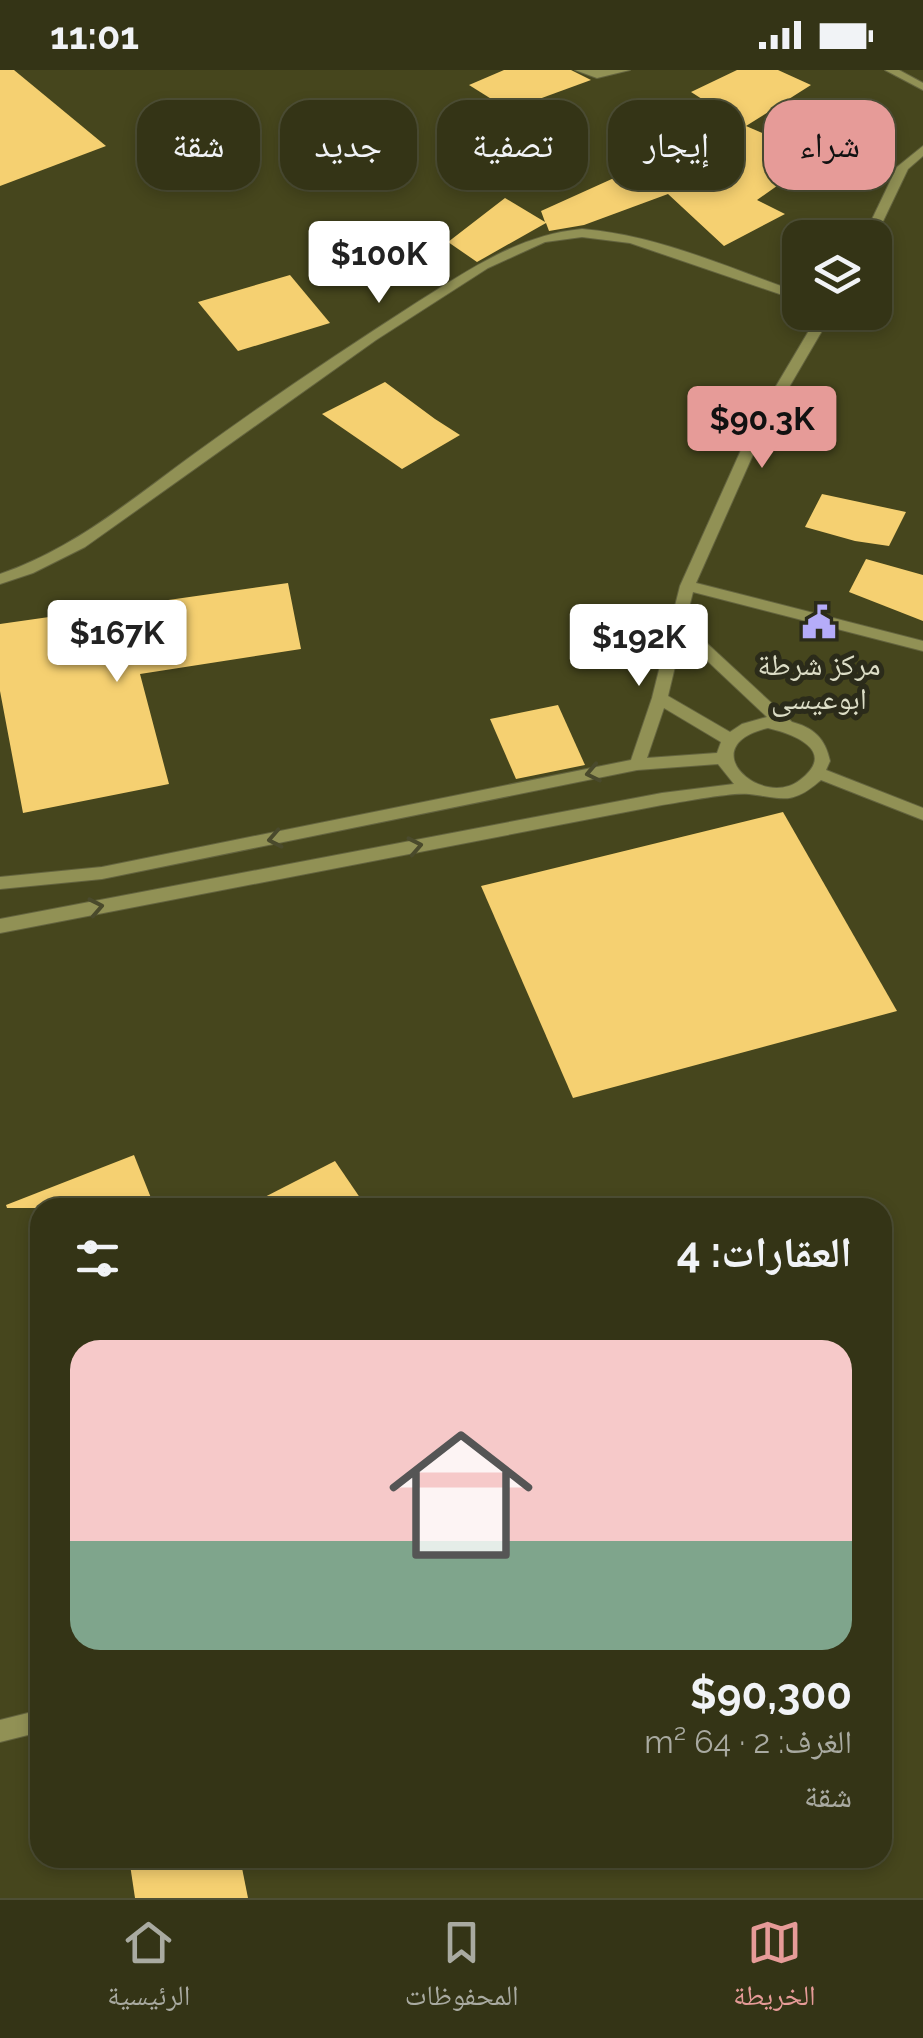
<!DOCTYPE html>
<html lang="ar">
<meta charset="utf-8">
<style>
:root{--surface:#343416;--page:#3f3f23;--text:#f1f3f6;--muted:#a9aaa1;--line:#4e4f35;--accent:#e69b98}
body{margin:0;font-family:Raleway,"Noto Naskh Arabic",sans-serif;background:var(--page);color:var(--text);direction:rtl;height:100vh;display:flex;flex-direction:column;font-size:38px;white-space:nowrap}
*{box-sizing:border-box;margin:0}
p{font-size:32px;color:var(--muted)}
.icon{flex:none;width:55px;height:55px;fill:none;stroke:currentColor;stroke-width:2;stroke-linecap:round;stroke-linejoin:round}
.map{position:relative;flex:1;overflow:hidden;direction:ltr}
.panel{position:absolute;left:30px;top:1128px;width:862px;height:670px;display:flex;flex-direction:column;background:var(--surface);border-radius:30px;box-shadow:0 5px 15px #0003,0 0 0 2px var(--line);direction:rtl}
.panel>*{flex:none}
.top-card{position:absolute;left:30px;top:30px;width:865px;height:90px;direction:rtl;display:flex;gap:20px}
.controls{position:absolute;left:782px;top:150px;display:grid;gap:20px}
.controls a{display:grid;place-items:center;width:110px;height:110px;border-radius:20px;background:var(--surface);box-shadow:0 5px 15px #0003,0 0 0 2px var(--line);font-size:50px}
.price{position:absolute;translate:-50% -85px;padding:0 22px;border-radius:10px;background:#fff;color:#222;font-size:32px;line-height:65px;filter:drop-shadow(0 2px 5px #0008)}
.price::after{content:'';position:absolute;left:50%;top:60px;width:30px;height:22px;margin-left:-15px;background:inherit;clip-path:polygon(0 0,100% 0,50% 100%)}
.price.current{background:var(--accent);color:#111}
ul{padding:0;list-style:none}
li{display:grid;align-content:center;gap:20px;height:530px;padding:0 40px}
li span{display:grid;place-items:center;height:310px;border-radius:30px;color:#555}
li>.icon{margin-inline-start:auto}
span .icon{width:180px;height:180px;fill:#fffc;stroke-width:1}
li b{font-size:42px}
h2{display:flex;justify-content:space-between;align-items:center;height:120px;padding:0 40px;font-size:42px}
.chip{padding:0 35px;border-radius:30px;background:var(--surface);box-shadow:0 5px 15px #0003,0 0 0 2px var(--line);font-size:35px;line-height:90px}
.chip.current{background:var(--accent);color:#111}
.status{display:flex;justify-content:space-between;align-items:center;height:70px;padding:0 50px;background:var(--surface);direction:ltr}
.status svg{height:28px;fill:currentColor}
.menu{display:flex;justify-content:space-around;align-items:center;height:140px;border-top:2px solid var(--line);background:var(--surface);font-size:28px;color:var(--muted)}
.menu a{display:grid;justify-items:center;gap:5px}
.menu .current{color:var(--accent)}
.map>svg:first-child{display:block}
.building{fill:#f5d071}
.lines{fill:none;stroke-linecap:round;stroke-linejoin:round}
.minor-casing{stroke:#64643f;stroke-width:2}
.minor{fill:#919155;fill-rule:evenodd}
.oneway{stroke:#4a4a2c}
.labels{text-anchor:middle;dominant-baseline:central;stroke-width:10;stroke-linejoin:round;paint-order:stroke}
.poi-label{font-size:30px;fill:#dcddc6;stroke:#2b2b1a}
</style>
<div class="status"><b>11:01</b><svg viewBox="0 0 49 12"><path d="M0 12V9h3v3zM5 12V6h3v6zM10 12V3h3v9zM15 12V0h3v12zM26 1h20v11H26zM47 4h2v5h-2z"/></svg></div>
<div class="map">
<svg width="923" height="1828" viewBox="0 0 923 1828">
<rect width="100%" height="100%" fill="#46461d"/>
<!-- building -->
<g class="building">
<path d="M 0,0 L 14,0 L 106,76 L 0,116 Z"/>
<path d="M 504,0 L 571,0 L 591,10 L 509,40 L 469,15 Z"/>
<path d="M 737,0 L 778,0 L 811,15 L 746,56 L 818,87 L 757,130 L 785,144 L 724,176 L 668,124 L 584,155 L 549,161 L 546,153 L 477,192 L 448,172 L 505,128 L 545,152 L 541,141 L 738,52 L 691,22 Z"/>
<path d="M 290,205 L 330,253 L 238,281 L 198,232 Z"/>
<path d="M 385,312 L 435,349 L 460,365 L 402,399 L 322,344 Z"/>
<path d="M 822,424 L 906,442 L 889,476 L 855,471 L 805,457 Z"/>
<path d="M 866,489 L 923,505 L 923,551 L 849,522 Z"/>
<path d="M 288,513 L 301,579 L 140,604 L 169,714 L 23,743 L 0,621 L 0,554 Z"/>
<path d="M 558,635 L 585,695 L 516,709 L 490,649 Z"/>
<path d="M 783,742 L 897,941 L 573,1028 L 481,816 Z"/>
<path d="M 134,1085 L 155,1138 L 7,1138 L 6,1135 Z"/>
<path d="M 335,1091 L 367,1138 L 243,1138 Z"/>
<path d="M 129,1788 L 240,1788 L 248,1828 L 135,1828 Z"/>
</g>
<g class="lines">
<!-- minor casing -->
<g class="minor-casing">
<g id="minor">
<path d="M 575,0 L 630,0 L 597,8 Z"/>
<path d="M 885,0 L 899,0 L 923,13 L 923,20 Z"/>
<path d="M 923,76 L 923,86 L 908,99 L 875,168 L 863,168 L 897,97 Z"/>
<path d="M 582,159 C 658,165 729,198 800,223 L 800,231 L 630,173 L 582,167 L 545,172 L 488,198 L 376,270 L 85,477 L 33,503 L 0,514 L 0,504 C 74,479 132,429 194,384 C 267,331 341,281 416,233 C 469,200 518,165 582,159 Z"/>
<path d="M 820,242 L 833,242 L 764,360 L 696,513 L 923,571 L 923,581 L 693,522 L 685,553 L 792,652 C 814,658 825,668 830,691 L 826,700 L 923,738 L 923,750 L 821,710 C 791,736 783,728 749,724 C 731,722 683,732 662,735 L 0,863 L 0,849 L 662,723 L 734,714 L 718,694 L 637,700 L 102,809 L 0,819 L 0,807 L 102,797 L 631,690 L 652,628 L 680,516 L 750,360 ZM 682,567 L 767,647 L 742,654 L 730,662 L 668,626 ZM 664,638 L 721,672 L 717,683 L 647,688 ZM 768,658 C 794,664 838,681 800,710 C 762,740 691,676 768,658 Z"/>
<path d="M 40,1640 L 40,1662 L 0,1672 L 0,1650 Z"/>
</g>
</g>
<!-- minor -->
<use href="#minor" class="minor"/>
</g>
<!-- one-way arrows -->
<defs><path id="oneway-chevron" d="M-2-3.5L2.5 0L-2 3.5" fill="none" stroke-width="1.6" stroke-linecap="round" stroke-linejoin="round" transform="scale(2.5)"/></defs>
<g class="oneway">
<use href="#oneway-chevron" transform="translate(593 703) rotate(168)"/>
<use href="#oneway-chevron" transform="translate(275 769) rotate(169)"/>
<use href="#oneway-chevron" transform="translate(415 776) rotate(-11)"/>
<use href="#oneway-chevron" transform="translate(96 837) rotate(-11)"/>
</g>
<!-- icons -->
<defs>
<g id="civic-bare" transform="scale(2.7)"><path d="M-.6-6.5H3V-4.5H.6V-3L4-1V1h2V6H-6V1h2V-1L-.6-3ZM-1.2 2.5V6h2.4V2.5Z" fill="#b5acf9" stroke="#2b2b1a" stroke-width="2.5" paint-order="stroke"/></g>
</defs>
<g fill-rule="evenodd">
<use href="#civic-bare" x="819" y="552"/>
</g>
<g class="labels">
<!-- poi labels -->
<g class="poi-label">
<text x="819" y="594">مركز شرطة<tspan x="819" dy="34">ابوعيسى</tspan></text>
</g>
</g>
</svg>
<div class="controls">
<a><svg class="icon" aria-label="layers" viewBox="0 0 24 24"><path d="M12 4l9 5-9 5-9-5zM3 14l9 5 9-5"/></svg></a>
</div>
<b class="price" style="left:379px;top:236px">$100K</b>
<b class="price current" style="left:762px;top:401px">$90.3K</b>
<b class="price" style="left:117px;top:615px">$167K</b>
<b class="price" style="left:639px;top:619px">$192K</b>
<div class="top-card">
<a class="chip current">شراء</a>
<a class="chip">إيجار</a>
<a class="chip">تصفية</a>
<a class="chip">جديد</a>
<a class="chip">شقة</a>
</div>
<section class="panel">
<h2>العقارات: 4<svg class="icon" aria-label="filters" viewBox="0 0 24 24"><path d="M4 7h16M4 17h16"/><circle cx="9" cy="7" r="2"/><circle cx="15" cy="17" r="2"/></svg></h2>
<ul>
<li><span style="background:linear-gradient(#f6c9c9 65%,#7fa58c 0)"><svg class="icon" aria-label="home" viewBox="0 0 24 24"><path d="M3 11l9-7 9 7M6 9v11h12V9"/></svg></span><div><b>$90,300</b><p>الغرف: 2 · 64 m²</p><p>شقة</p></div></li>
</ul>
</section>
</div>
<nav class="menu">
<a class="current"><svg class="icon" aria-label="map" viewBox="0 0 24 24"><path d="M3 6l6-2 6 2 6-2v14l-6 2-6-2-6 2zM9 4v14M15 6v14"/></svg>الخريطة</a>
<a><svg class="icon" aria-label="saved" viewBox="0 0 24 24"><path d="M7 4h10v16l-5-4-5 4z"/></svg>المحفوظات</a>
<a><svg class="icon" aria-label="home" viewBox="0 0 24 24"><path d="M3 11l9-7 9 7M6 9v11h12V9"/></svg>الرئيسية</a>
</nav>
